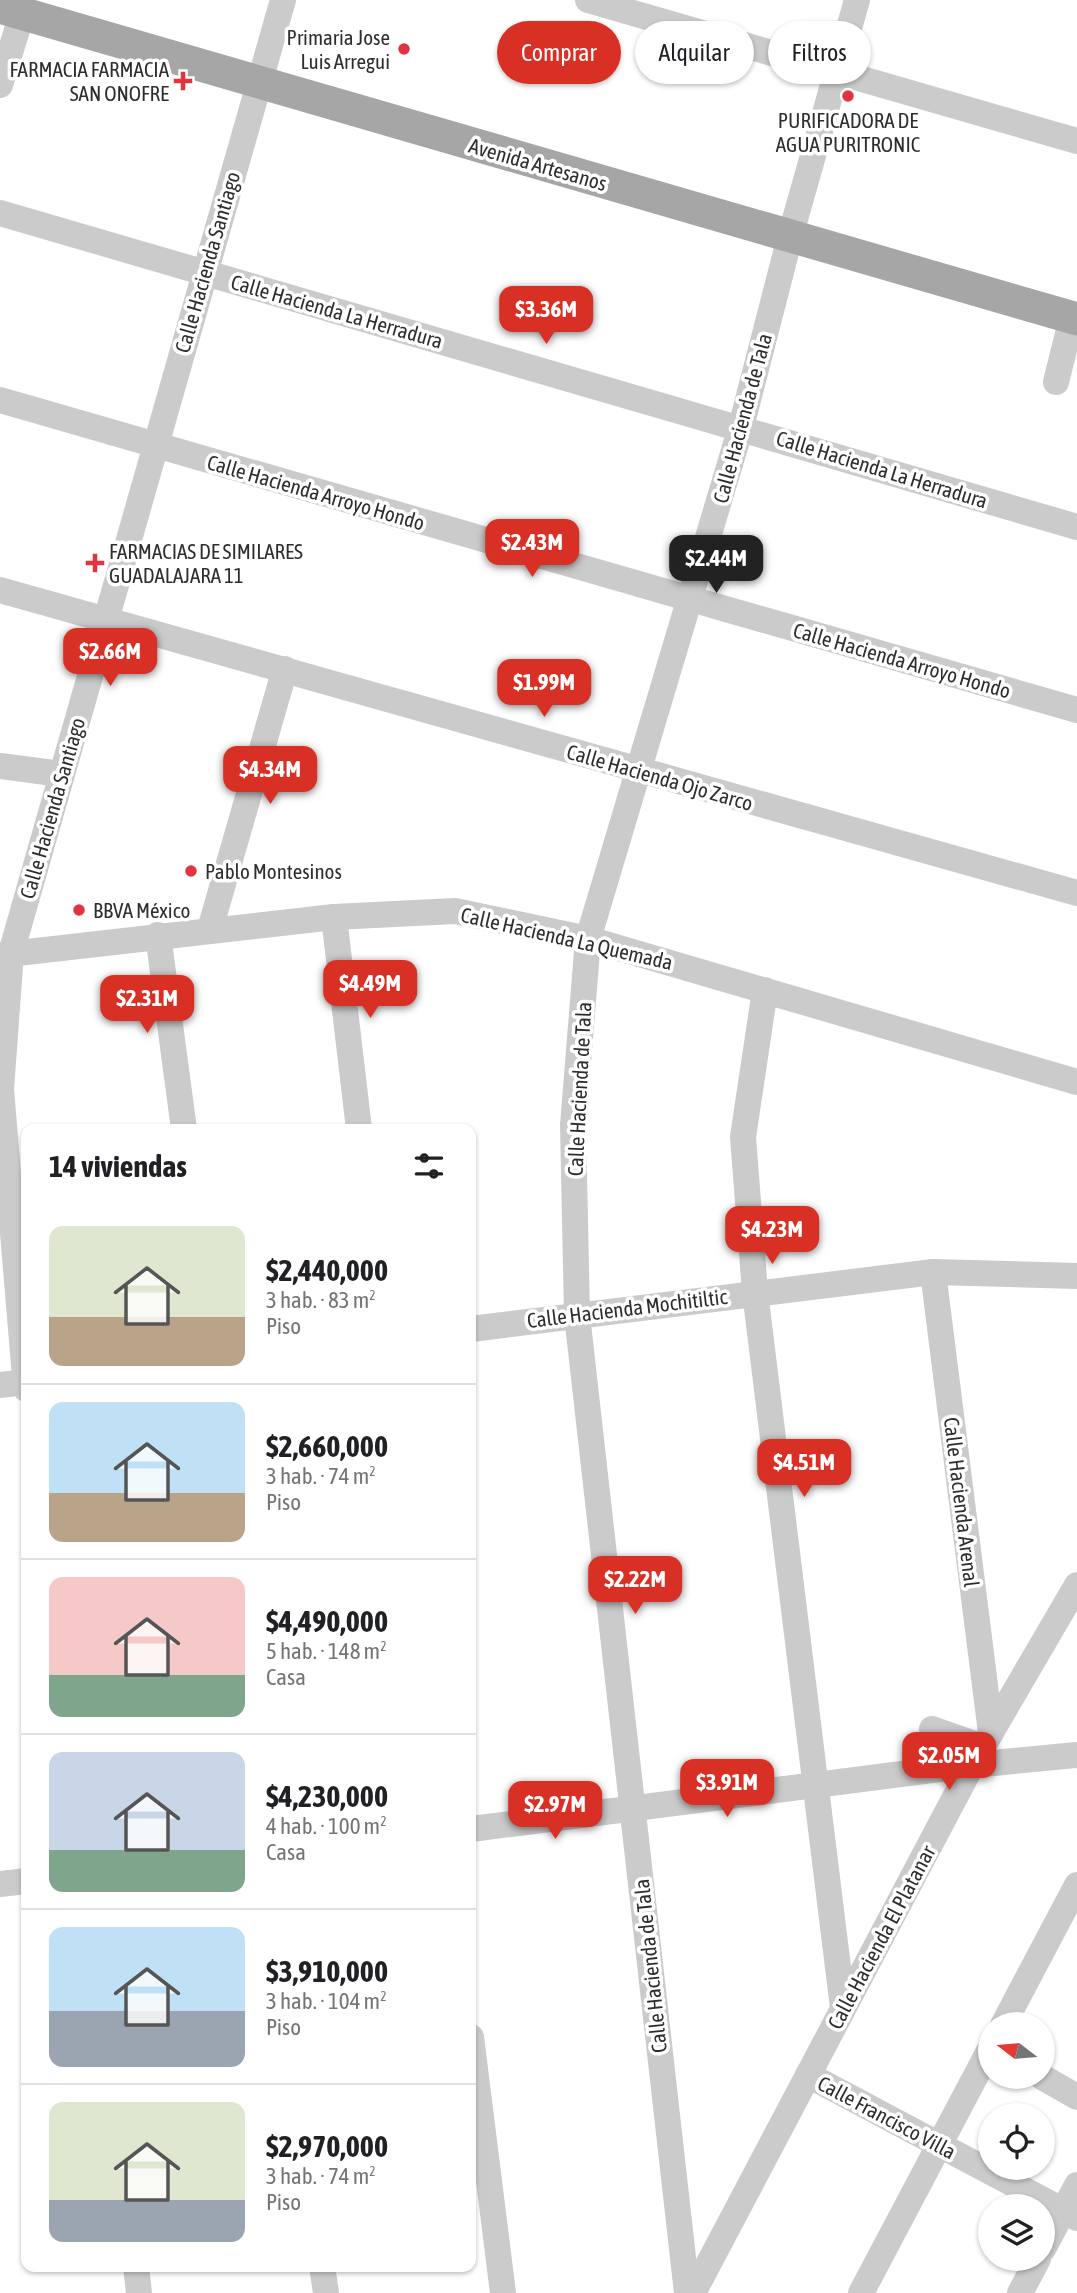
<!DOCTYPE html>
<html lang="es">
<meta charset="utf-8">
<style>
:root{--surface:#fff;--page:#f2f2f2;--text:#202124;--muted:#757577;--line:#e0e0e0;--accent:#d93025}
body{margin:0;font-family:"Asap Condensed",sans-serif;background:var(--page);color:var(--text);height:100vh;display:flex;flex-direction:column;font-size:26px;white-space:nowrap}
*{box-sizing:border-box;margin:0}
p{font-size:23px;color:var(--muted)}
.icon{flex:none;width:38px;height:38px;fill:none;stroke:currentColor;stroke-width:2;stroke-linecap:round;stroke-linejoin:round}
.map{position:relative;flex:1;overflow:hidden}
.panel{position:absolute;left:21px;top:1124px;width:455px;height:1148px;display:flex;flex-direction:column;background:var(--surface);border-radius:14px;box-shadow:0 2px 5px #0004}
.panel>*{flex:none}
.hud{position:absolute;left:497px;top:21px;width:474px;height:63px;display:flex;gap:14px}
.needle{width:46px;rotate:286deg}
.tools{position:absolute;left:978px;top:2012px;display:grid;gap:14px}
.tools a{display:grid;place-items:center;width:77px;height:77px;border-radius:50%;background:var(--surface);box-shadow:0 2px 5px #0004;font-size:35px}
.price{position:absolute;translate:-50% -60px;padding:0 16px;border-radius:14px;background:var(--accent);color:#fff;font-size:23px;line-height:46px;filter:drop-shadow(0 2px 4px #0008)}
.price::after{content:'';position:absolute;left:50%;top:42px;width:21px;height:16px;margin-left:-10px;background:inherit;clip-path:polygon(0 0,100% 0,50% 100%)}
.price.on{background:#222;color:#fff}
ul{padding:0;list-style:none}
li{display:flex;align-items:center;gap:21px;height:175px;padding:0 28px}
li+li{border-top:2px solid var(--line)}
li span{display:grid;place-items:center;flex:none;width:196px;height:140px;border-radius:14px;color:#555}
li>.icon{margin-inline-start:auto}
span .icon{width:84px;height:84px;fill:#fffc;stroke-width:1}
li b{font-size:30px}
h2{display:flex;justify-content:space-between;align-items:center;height:84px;padding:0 28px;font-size:30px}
.pill{padding:0 24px;border-radius:32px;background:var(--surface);box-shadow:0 2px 5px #0004;font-size:24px;line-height:63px}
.pill.on{background:var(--accent);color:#fff}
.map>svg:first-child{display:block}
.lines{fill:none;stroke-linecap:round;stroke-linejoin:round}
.minor{stroke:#cbcbcb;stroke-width:26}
.major{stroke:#a6a6a6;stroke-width:33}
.poi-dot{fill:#e13440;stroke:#fff;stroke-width:2.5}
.labels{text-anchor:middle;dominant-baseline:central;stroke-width:7;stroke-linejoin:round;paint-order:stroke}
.poi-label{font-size:21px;fill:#2e2e2e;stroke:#fff;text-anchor:start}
.street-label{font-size:21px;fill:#2e2e2e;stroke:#fff}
</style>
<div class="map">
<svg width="1077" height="2293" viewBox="0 0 1077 2293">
<rect width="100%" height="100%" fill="#fff"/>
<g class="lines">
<!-- minor -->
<g class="minor">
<path d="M 588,0 L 1077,141"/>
<path d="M 0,85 L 22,14"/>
<path d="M 0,213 L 1077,527"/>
<path d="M 1056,382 L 1072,318"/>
<path d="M 0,400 L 1077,710"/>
<path d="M 0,590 L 1077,893"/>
<path d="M 0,766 L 61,774"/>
<path d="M 334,917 L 359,1129"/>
<path d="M 210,929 L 285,669"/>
<path d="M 158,935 L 184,1129"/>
<path d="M 0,955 L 334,917 L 455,911 L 588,939 L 1077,1082"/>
<path d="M 765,990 L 743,1137 L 755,1292 L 843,2008"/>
<path d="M 933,1272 L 991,1733"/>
<path d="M 471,1329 L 933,1272 L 1077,1276"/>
<path d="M 0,1385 L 26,1382"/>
<path d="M 26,1389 L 1,1089 L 11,953 L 283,0"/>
<path d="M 932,1729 L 983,1747"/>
<path d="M 471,1829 L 972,1765 L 1077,1755"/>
<path d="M 0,1884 L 26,1881"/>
<path d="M 1003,2025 L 1077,1885"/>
<path d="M 471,2037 L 503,2293"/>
<path d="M 808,2075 L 1077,2218"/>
<path d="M 1042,2077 L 1077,2097"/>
<path d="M 1043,2249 L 1077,2185"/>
<path d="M 136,2266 L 139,2293"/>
<path d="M 322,2266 L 326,2293"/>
<path d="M 687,2293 L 577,1315 L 573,1125 L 588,939 L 741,427 L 790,237 L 857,0"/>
<path d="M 693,2293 L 972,1765 L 1077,1585"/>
<path d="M 861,2293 L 990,2049"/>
<path d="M 1020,2293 L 1038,2259"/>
</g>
<!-- major -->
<path class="major" d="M 0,7 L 1077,319"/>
</g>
<!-- markers -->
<g class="poi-dot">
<circle cx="404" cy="49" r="7"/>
<path d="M179.5 70.5h7v7h7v7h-7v7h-7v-7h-7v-7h7z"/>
<circle cx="848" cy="96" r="7"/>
<path d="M91.5 552.5h7v7h7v7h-7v7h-7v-7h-7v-7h7z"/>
<circle cx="191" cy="871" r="7"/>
<circle cx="79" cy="910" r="7"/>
</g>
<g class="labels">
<!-- poi labels -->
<g class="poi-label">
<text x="390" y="37" text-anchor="end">Primaria Jose<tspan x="390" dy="24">Luis Arregui</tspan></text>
<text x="169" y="69" text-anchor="end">FARMACIA FARMACIA<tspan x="169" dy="24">SAN ONOFRE</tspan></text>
<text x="848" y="120" text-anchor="middle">PURIFICADORA DE<tspan x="848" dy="24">AGUA PURITRONIC</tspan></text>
<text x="109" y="551">FARMACIAS DE SIMILARES<tspan x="109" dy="24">GUADALAJARA 11</tspan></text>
<text x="205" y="871">Pablo Montesinos</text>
<text x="93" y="910">BBVA México</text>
</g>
<!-- street labels -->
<g class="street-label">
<text transform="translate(538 164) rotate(16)">Avenida Artesanos</text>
<text transform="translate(207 262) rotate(-74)">Calle Hacienda Santiago</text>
<text transform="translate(337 311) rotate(16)">Calle Hacienda La Herradura</text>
<text transform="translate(742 418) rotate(-75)">Calle Hacienda de Tala</text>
<text transform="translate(882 469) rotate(17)">Calle Hacienda La Herradura</text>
<text transform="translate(316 492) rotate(16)">Calle Hacienda Arroyo Hondo</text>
<text transform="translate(902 660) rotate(16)">Calle Hacienda Arroyo Hondo</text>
<text transform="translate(660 777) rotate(16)">Calle Hacienda Ojo Zarco</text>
<text transform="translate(52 808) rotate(-74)">Calle Hacienda Santiago</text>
<text transform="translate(567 938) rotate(13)">Calle Hacienda La Quemada</text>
<text transform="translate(579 1089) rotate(-87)">Calle Hacienda de Tala</text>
<text transform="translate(627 1308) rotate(-7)">Calle Hacienda Mochitiltic</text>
<text transform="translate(962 1502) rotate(83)">Calle Hacienda Arenal</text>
<text transform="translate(881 1937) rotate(-62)">Calle Hacienda El Platanar</text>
<text transform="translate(650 1966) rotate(-96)">Calle Hacienda de Tala</text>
<text transform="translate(887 2117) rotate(28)">Calle Francisco Villa</text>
</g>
</g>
</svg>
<div class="tools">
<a><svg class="needle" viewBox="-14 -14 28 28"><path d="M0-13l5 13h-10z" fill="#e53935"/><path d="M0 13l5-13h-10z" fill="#757577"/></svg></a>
<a><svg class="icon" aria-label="locate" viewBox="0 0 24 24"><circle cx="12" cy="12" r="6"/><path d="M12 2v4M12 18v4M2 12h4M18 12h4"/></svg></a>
<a><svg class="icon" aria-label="layers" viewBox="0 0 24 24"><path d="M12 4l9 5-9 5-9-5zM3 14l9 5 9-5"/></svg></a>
</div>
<b class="price" style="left:546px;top:346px">$3.36M</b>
<b class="price" style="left:532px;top:579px">$2.43M</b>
<b class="price on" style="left:716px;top:595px">$2.44M</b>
<b class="price" style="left:110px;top:688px">$2.66M</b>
<b class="price" style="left:544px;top:719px">$1.99M</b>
<b class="price" style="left:270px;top:806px">$4.34M</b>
<b class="price" style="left:370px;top:1020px">$4.49M</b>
<b class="price" style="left:147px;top:1035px">$2.31M</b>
<b class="price" style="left:772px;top:1266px">$4.23M</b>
<b class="price" style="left:804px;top:1499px">$4.51M</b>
<b class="price" style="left:635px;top:1616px">$2.22M</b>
<b class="price" style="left:949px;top:1792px">$2.05M</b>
<b class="price" style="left:727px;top:1819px">$3.91M</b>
<b class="price" style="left:555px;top:1841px">$2.97M</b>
<div class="hud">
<a class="pill on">Comprar</a>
<a class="pill">Alquilar</a>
<a class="pill">Filtros</a>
</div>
<section class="panel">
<h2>14 viviendas<svg class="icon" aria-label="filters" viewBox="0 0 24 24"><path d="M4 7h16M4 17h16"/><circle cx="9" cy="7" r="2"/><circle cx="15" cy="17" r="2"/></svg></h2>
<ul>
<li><span style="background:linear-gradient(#dfe7d0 65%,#b9a48a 0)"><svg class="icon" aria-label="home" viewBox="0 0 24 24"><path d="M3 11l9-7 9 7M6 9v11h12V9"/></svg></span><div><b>$2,440,000</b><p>3 hab. · 83 m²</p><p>Piso</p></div></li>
<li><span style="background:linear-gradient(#bfe0f5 65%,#b9a48a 0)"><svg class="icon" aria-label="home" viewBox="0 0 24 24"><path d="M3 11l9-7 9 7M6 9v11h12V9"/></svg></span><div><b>$2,660,000</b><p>3 hab. · 74 m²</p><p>Piso</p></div></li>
<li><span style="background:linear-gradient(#f6c9c9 70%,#7fa58c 0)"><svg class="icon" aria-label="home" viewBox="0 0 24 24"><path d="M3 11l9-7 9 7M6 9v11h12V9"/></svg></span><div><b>$4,490,000</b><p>5 hab. · 148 m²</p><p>Casa</p></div></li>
<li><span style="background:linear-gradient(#c9d6e8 70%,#7fa58c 0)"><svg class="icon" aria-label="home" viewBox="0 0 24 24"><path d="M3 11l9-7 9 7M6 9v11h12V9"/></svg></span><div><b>$4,230,000</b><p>4 hab. · 100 m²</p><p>Casa</p></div></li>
<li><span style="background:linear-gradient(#bfe0f5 60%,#9aa5b1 0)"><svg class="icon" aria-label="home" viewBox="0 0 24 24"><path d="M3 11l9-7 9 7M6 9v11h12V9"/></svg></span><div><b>$3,910,000</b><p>3 hab. · 104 m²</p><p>Piso</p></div></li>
<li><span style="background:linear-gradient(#dfe7d0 70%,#9aa5b1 0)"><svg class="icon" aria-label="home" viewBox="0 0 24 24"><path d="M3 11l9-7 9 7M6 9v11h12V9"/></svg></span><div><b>$2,970,000</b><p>3 hab. · 74 m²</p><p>Piso</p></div></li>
</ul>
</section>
</div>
